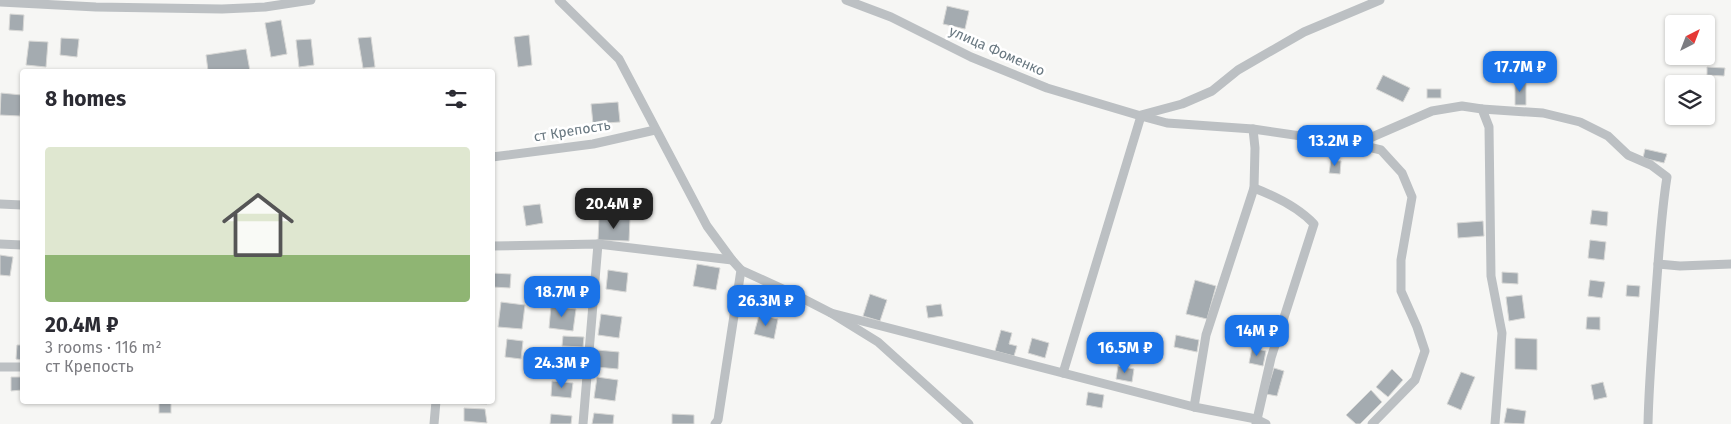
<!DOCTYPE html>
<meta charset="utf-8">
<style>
:root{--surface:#fff;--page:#f2f2f3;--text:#2b2b33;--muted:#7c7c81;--accent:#1a73e8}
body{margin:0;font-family:"Fira Sans",sans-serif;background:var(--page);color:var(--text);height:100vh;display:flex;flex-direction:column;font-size:19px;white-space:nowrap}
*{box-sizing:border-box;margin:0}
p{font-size:16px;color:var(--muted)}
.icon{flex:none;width:28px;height:28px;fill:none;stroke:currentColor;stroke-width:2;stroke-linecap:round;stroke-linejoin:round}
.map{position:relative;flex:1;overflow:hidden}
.details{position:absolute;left:20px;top:69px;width:475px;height:335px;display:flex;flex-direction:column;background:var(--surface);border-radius:5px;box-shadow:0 1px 4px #0004}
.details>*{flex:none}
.needle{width:32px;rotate:42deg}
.buttons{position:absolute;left:1665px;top:15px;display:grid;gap:10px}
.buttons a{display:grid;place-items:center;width:50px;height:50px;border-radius:5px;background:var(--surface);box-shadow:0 1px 4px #0004;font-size:25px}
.price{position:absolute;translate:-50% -42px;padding:0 11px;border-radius:10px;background:var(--accent);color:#fff;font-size:16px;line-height:32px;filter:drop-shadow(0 1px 2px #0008)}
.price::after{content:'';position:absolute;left:50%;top:30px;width:15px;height:11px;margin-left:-8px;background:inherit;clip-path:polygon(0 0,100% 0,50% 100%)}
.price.current{background:#222;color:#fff}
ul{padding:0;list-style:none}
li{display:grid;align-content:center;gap:10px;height:265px;padding:0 25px}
li span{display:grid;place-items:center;height:155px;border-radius:5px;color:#555}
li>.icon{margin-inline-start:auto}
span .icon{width:90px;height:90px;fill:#fffc;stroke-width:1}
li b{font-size:21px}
h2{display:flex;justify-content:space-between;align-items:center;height:60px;padding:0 25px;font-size:21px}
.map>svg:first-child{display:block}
.building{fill:#a4abb0;stroke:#d8d8d6}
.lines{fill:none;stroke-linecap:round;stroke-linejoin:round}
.minor{stroke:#bcc0c3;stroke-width:9}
.labels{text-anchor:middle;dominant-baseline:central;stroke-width:5;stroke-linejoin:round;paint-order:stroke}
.street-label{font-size:14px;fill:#697881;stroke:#fff}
</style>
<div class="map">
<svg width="1731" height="424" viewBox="0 0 1731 424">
<rect width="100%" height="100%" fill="#f6f6f4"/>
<!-- building -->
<g class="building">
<path d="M 947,6 L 969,11 L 965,29 L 943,24 Z"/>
<path d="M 10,14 L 24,15 L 23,31 L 9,30 Z"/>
<path d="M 281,20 L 287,54 L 271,57 L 265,23 Z"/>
<path d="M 529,35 L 532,65 L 518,67 L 514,37 Z"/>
<path d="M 371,37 L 375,67 L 363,68 L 358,38 Z"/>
<path d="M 61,38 L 79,39 L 77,57 L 60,55 Z"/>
<path d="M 311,39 L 314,65 L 299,67 L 296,40 Z"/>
<path d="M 29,41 L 48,42 L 46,67 L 26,65 Z"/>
<path d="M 246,49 L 250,71 L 208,71 L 206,55 Z"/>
<path d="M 1707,67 L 1725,68 L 1724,76 L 1707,75 Z"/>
<path d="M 1383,75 L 1410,88 L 1403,102 L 1376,89 Z"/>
<path d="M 1515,80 L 1526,81 L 1526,105 L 1515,105 Z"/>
<rect x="1427" y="89" width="14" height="9"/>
<path d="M 1,93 L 22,95 L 20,116 L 0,115 Z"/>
<path d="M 618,102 L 620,122 L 593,124 L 591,104 Z"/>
<path d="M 1645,149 L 1667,154 L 1664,163 L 1643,158 Z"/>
<path d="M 1331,160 L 1341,161 L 1340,174 L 1329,173 Z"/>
<path d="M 540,204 L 543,223 L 526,226 L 523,206 Z"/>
<path d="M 1592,210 L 1608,212 L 1607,226 L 1590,224 Z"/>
<path d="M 599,218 L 630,219 L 629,241 L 598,240 Z"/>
<path d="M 1483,221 L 1484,236 L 1458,238 L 1457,223 Z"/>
<path d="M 1590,240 L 1606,242 L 1604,260 L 1588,258 Z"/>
<path d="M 0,255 L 13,257 L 10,276 L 0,275 Z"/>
<path d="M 697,264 L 720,268 L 716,290 L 693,286 Z"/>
<path d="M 608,270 L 628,273 L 626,292 L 606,289 Z"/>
<path d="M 1502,272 L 1518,273 L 1518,284 L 1502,283 Z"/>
<path d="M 492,273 L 511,274 L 510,288 L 492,287 Z"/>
<path d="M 1195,280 L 1216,286 L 1207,319 L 1186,314 Z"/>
<path d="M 1590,280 L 1605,282 L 1602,298 L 1588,296 Z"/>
<path d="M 532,281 L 542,282 L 541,295 L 531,294 Z"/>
<path d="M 553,283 L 578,285 L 576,301 L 552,298 Z"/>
<path d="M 1627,285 L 1640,286 L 1639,297 L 1626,296 Z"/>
<path d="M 870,294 L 887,300 L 880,321 L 863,316 Z"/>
<path d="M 1522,295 L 1525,318 L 1509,321 L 1506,297 Z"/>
<path d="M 501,302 L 525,305 L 522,329 L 498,327 Z"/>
<path d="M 941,304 L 943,316 L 928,318 L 926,306 Z"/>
<path d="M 551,306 L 576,309 L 573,331 L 549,328 Z"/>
<path d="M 601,314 L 622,317 L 619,338 L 598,335 Z"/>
<path d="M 759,315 L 778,319 L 774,339 L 754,334 Z"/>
<path d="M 1587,317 L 1600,317 L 1600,330 L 1586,329 Z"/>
<path d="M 1001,330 L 1012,333 L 1009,344 L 1017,346 L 1014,356 L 995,351 Z"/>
<path d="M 1176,335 L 1199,340 L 1197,352 L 1174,347 Z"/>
<path d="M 563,336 L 584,337 L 583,347 L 562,346 Z"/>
<path d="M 1032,338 L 1049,343 L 1045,358 L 1028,353 Z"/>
<path d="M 1515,338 L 1537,339 L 1537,370 L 1515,369 Z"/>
<path d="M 507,339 L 523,341 L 521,359 L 505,357 Z"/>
<path d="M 17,345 L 22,345 L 22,360 L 16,359 Z"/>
<path d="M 1252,348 L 1266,351 L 1263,366 L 1249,363 Z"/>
<path d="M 558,350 L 575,353 L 573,369 L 556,366 Z"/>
<path d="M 597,350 L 619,352 L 618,369 L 596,367 Z"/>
<path d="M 1118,366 L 1134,369 L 1132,382 L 1116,379 Z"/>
<path d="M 1274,368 L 1284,371 L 1277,396 L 1266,394 Z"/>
<path d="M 1392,369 L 1403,380 L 1388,397 L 1376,387 Z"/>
<path d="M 1461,372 L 1475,377 L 1461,410 L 1447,404 Z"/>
<path d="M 11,377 L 22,377 L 22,390 L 11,391 Z"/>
<path d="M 597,377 L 618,380 L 615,401 L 594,398 Z"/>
<path d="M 552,381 L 573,383 L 571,398 L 551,396 Z"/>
<path d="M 1603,382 L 1607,397 L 1594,400 L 1591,385 Z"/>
<path d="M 1371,390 L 1382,402 L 1360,424 L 1356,424 L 1346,415 Z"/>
<path d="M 1088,392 L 1104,395 L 1102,408 L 1086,405 Z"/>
<rect x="159" y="401" width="12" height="12"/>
<path d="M 463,401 L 487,401 L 487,404 L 463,403 Z"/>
<path d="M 464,408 L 485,409 L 487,423 L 464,421 Z"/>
<path d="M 1507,408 L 1526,411 L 1524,424 L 1504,423 Z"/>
<path d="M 594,413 L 614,415 L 613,424 L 592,424 Z"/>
<path d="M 551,414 L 572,416 L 571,424 L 550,424 Z"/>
<path d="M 672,414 L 694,415 L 694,424 L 672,424 Z"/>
</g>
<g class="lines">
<!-- minor -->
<g class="minor">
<path d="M 559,0 L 619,59 L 707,226 L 732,260 L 741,270 L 718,420 L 715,424"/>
<path d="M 846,0 L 891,17 L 971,57 L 1047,88 L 1141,116 L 1167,123 L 1253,129 L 1356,144 L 1381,150 L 1402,173 L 1412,197 L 1401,260 L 1401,291 L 1417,327 L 1425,351 L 1415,380 L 1372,424"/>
<path d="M 0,2 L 96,7 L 222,9 L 265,7 L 311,0"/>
<path d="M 1482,109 L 1543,113 L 1580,122 L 1608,136 L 1628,155 L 1651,165 L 1667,177 C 1661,214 1659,253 1656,291 C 1653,335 1649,379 1648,424"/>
<path d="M 1141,115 L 1182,104 L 1212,91 L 1238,70 L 1304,32 L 1380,0"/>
<path d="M 1356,144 L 1432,111 L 1462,106 L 1482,109 L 1489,127 L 1491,276 L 1502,333 L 1495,424"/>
<path d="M 492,157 L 593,144 L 655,130"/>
<path d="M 1254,188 C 1275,196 1298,207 1314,224 L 1271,358 L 1256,424"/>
<path d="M 0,204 L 22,205"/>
<path d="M 0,244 L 22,245"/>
<path d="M 492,246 L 598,244 L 732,260"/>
<path d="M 1658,264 L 1680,266 L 1731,264"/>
<path d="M 741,270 L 796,295 L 831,313 L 878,342 L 969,424"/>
<path d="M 831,313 L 1194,407 L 1256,419 L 1266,424"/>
<path d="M 0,367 L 22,367"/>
<path d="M 1063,373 L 1141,116"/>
<path d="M 1194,407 L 1206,335 L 1254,188 L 1255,148 L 1253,129"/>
<path d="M 434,424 L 436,401"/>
<path d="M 583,424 L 598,244"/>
</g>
</g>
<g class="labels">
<!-- street labels -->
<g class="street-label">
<text transform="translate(997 51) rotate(24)">улица Фоменко</text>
<text transform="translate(572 131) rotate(-9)">ст Крепость</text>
</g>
</g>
</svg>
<div class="buttons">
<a><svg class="needle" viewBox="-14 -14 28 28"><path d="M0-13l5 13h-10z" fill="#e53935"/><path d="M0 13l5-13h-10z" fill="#7c7c81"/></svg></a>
<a><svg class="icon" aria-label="layers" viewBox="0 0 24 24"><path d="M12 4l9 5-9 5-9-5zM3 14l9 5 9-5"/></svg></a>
</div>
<b class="price" style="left:1520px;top:93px">17.7M ₽</b>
<b class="price" style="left:1335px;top:167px">13.2M ₽</b>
<b class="price current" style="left:614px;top:230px">20.4M ₽</b>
<b class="price" style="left:562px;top:318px">18.7M ₽</b>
<b class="price" style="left:766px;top:327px">26.3M ₽</b>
<b class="price" style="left:1257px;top:357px">14M ₽</b>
<b class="price" style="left:1125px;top:374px">16.5M ₽</b>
<b class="price" style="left:562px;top:389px">24.3M ₽</b>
<section class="details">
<h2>8 homes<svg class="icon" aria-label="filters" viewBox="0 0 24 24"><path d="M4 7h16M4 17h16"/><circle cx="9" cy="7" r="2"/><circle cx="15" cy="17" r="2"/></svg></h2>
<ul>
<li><span style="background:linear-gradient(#dfe7d0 70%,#8fb573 0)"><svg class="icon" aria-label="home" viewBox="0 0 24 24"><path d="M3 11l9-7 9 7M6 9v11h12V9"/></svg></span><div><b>20.4M ₽</b><p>3 rooms · 116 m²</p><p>ст Крепость</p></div></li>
</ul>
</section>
</div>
